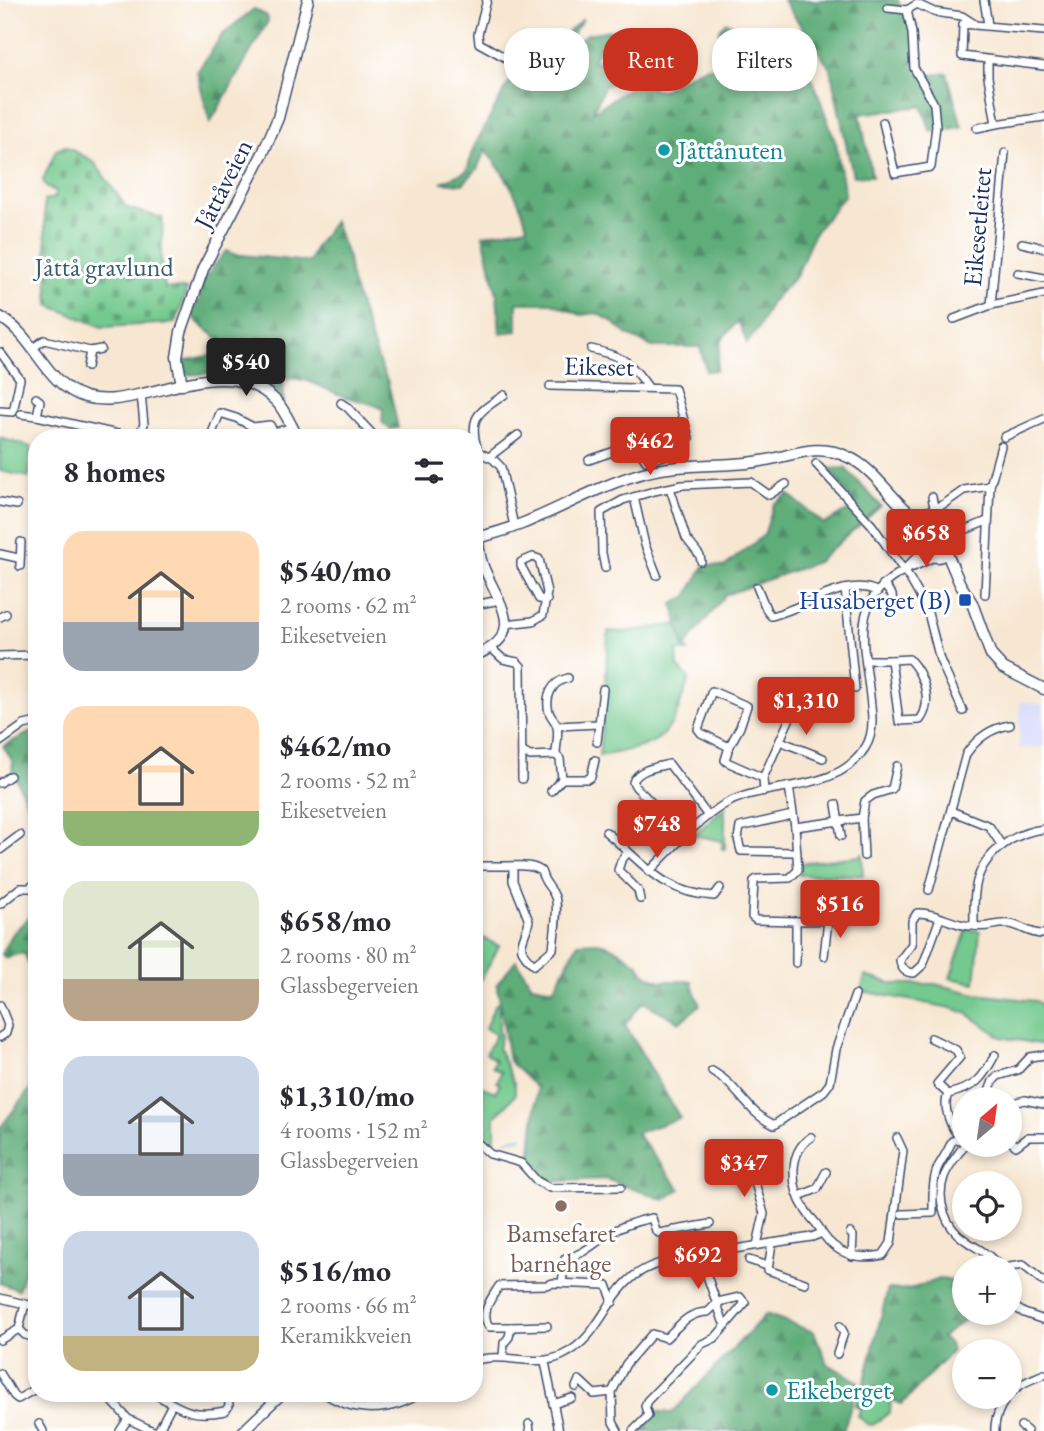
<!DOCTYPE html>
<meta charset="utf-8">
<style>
:root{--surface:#fff;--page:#f2f2f3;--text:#2b2b33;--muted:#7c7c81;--accent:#c8321e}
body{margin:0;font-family:"EB Garamond",serif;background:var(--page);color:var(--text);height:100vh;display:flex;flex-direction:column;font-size:26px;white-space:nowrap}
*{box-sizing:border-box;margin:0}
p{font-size:23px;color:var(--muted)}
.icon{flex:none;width:38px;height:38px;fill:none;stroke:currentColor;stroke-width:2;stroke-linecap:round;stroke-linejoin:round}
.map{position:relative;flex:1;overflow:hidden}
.drawer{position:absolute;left:28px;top:429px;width:455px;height:973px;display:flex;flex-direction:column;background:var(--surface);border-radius:28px;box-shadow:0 4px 10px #0003}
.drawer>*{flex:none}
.hud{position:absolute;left:504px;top:28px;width:434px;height:63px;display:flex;gap:14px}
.needle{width:46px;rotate:29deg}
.tools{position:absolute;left:952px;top:1087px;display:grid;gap:14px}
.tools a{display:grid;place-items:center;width:70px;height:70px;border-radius:50%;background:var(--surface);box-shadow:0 4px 10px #0003;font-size:35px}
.price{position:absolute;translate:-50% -60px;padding:0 16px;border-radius:7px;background:var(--accent);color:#fff;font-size:23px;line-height:46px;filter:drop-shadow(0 2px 4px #0008)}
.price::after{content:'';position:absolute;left:50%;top:42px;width:21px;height:16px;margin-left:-10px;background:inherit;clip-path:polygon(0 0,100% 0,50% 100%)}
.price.selected{background:#222;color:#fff}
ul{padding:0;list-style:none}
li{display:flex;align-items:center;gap:21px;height:175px;padding:0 35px}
li span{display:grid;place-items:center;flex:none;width:196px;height:140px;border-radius:21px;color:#555}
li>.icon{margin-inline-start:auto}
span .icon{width:84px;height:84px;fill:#fffc;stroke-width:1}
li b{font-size:30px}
h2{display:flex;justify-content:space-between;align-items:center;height:84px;padding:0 35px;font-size:30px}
.pill{padding:0 24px;border-radius:28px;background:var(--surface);box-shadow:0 4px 10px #0003;font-size:24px;line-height:63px}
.pill.selected{background:var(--accent);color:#fff}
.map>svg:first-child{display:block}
.built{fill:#d4d8f9}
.green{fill:#73c98e;stroke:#477c76;stroke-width:2}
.forest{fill:url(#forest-firs);stroke:#3c6e6c;stroke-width:2}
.cemetery{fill:url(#cemetery-stones);stroke:#477c76;stroke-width:2}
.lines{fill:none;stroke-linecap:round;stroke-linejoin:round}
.stream{stroke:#3babb8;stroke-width:2}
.minor-casing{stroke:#3c4b6f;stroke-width:10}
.tertiary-casing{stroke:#3c4b6f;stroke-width:12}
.secondary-casing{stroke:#3c4b6f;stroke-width:13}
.minor{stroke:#fff;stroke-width:7}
.tertiary{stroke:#fff;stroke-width:9}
.secondary{stroke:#fff;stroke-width:10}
.culture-dot{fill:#0f9aa8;stroke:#fff;stroke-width:2.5}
.transit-dot{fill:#1a4fb4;stroke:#fff;stroke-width:2.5}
.education-dot{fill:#8d6e63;stroke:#fff;stroke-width:2.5}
.labels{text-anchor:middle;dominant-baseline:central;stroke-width:6;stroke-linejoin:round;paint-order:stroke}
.culture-label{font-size:26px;fill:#0d838f;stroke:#fff;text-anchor:start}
.street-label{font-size:26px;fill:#1b2f5e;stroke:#fff}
.park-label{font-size:26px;fill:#355d6c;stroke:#fff}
.transit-label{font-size:26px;fill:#164399;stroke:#fff;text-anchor:end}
.education-label{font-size:26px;fill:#785e54;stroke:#fff}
</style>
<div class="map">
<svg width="1044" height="1431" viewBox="0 0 1044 1431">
<defs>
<pattern id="forest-firs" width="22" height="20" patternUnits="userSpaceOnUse" patternTransform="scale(1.75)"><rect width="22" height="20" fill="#5ead79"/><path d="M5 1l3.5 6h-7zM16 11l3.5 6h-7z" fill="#4d8d66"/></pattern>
<pattern id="cemetery-stones" width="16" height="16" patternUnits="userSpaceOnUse" patternTransform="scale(1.75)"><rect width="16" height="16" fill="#73c98e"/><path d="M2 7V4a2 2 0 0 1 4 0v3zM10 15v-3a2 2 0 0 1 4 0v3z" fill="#5ea477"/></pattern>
</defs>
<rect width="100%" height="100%" fill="#fff"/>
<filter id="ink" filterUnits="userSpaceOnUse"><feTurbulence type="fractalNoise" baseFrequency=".0143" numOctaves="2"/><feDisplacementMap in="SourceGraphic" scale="14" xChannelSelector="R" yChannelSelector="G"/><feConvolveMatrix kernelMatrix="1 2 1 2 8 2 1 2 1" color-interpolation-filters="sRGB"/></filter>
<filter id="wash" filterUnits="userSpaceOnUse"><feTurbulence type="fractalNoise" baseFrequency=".00686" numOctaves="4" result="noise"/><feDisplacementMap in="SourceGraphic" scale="28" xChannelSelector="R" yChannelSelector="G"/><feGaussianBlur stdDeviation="1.57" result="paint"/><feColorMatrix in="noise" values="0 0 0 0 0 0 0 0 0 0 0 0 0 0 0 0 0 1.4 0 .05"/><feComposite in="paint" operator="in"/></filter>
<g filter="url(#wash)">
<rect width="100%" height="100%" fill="#f7e7d2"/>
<!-- built -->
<path class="built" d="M 1020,701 L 1044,705 L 1044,747 L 1019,749 Z"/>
<!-- green -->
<g class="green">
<path d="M 0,438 L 31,447 L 29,477 L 0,471 Z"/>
<path d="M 678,624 L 688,651 L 677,651 L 678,667 L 689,678 C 669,742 664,744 599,756 L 605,698 L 608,631 L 624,632 Z"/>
<path d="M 725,807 L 725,849 L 722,849 L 722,841 L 694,835 Z"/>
<path d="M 862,853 L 863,875 L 799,875 L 801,863 L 859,856 Z"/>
<path d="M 967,929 L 980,931 L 975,983 L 950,978 Z"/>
<path d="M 480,936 L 499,946 L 481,980 L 474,976 L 474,947 Z"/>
<path d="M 865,976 L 894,984 L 935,984 L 976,994 L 1036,1001 L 1044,1006 L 1044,1045 L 1001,1037 L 966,1013 L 951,1008 L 861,991 Z"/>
<path d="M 499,1002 L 499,1031 L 501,1036 L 498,1048 L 515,1085 L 515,1095 L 495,1117 L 495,1145 C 468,1135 471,1108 483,1087 L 495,1092 L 500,1084 L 497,1082 L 501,1072 L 492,1067 L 495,1060 L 486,1053 L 496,1035 L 485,1028 L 495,1005 Z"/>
<path d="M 884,1391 L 891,1398 L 890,1412 L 873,1425 L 867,1424 L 858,1416 L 860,1409 Z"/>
</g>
<!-- forest -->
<g class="forest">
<path d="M 783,0 L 898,0 L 904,16 L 917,25 L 920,61 L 931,75 L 947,73 L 962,127 L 931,132 L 922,106 L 860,114 L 872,176 L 853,176 L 830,68 Z"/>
<path d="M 254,9 L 267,16 L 268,21 L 210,123 L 197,72 L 223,34 Z"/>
<path d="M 583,19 L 549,66 L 587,34 L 610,30 L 592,62 L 629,53 L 636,69 L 604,87 L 593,112 L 635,84 L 662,90 C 677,82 693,70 709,67 C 719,66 728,70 738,68 L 725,49 L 719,31 L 726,22 L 741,28 L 759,43 L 794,62 L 813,80 L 836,144 L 845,195 L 813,235 L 797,275 L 771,302 L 758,329 L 747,343 L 738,321 L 721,340 L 716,370 L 706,371 L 700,347 L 652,347 L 628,335 L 610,320 L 596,313 L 581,315 L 552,303 L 517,303 L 517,331 L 500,333 L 497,295 L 483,235 L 527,227 C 520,197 505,173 485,150 L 477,169 L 463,184 L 441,182 L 467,171 L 474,147 L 508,84 Z"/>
<path d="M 334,221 L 348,258 L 351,279 L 380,365 L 388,382 L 398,428 L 390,429 L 382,422 L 383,409 C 370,402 359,401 346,397 C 325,391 307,374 283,380 L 284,401 C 270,386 244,372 223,372 C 210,372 197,376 183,374 L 183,361 L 212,355 L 227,355 C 222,333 198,331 191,311 L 200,299 L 200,284 L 226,251 L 233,254 L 309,262 L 316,246 Z"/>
<path d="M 845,468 L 881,506 L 817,562 L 725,595 L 684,648 L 673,604 L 687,596 L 705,564 L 724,567 L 764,535 L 774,504 L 788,494 L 824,524 L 856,506 L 829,469 Z"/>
<path d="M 37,729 L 37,826 L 12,769 L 13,762 L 3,746 Z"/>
<path d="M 37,910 L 37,966 L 31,970 L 25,954 L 18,954 L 6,958 L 1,954 L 14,932 Z"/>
<path d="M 598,942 L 618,950 L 639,965 L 644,974 L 660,981 L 693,981 L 691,982 L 700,1005 L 680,1022 L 643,1002 L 625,1025 L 680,1118 L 636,1133 L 680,1189 L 664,1200 L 606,1179 L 544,1182 L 530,1163 L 537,1088 L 509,1061 L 497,984 L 516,960 L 532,985 L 554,989 L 578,943 Z"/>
<path d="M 37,1080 L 37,1235 L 18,1290 L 0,1283 L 0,1128 Z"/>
<path d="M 942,1278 L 952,1280 L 964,1288 L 964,1312 L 974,1313 L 941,1338 L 950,1344 L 952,1351 L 902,1404 L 893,1401 L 891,1391 L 886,1388 L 861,1407 L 855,1406 L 866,1376 L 888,1289 C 908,1292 923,1285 942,1278 Z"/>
<path d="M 766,1314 L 814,1332 L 828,1364 L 859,1382 L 843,1431 L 637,1431 L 655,1411 L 672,1413 Z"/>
</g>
<!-- cemetery -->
<path class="cemetery" d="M 65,146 L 93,161 L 127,208 L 163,218 L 161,260 L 165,288 L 187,289 L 176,323 L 102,327 L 49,305 L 44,200 L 55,198 L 56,191 L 46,187 L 43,180 L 56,150 Z"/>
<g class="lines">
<!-- stream -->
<path class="stream" d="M 506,1140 L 522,1137"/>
</g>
</g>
<g filter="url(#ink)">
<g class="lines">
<!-- minor casing -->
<g class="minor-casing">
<g id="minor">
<path d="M 487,0 L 478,34 L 479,43 L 517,64"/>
<path d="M 984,0 L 988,25"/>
<path d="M 907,10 L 917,4 L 934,12 L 962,16 L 973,23"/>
<path d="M 1044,31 L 963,24 L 962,56 L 1044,66"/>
<path d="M 988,60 L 988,77 L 996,124 L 1044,117"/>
<path d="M 883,122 L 895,173 L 931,167 L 936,126 L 934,104 L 914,68 L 912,33 L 907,10 L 888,8"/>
<path d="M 977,128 L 996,124"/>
<path d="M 1022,243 L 1044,248"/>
<path d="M 1018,273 L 1044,278"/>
<path d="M 991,305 L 1005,153"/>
<path d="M 954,319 L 991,305 L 1044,294"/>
<path d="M 33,348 L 44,340 L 90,351 L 101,349"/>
<path d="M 591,349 C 624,357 629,360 648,387"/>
<path d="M 0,352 L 20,379 L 13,412 L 0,411"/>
<path d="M 87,367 L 90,351"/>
<path d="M 550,386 L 675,389 L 689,438 L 680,451 L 646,461 L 635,444 L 589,460"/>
<path d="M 504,395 C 477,414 468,416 478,452 L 493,459 L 501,467 L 514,526"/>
<path d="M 36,398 L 40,401 L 37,416 L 135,438"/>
<path d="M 341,403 L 347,407 L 376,438"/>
<path d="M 21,414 L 37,416"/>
<path d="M 1004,437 L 1044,419"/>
<path d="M 138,438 L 144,424 L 141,394"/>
<path d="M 210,438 L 220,413 L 236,418 L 253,427 L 270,425 L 273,431 L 276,432"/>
<path d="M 270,438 L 276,432 L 292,427"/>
<path d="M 489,457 L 518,435"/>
<path d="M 816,464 L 872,525 L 910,579 L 927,609 L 940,660 L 963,711"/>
<path d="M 670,488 L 686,538 L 700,556 L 701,561"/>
<path d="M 634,497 L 645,545 L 657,575"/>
<path d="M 932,497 L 934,507"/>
<path d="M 0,502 L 17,505"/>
<path d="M 925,512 L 944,504 L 964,490 L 990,486"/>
<path d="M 941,540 L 987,521"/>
<path d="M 946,550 L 961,533"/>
<path d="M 0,554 L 18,558"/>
<path d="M 20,566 L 21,542"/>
<path d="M 605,568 L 602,553 L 601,512 L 623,500 L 654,491 L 682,485 L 751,482 L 769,495 L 786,484"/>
<path d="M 883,584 L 892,595 L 894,609"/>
<path d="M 757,587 L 767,611 L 771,616 C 801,610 846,576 876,591"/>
<path d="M 845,589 L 855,689"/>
<path d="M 985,594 L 990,486 L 1001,446"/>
<path d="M 474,605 L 500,600"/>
<path d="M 0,617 L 6,614"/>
<path d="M 505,624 L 533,621 L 543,615 L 547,592 L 539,559 L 533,557 L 521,562 L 521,566 L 539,599 L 547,600"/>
<path d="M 491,648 L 503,659 L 517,662 L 521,666 L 522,779"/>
<path d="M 0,656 L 37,655"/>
<path d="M 909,659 C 923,674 934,701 920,720 L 899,721 L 891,660 Z"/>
<path d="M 867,660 L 891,660"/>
<path d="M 712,691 L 747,706 L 740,727 L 729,747 L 701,733 L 698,729 Z"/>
<path d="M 557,726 L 598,724"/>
<path d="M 780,741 L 823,758"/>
<path d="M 0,742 L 24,725 L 37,722"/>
<path d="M 597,742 L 603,689"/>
<path d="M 729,747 L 725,760 L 727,762 L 763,778"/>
<path d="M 523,752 L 530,756 L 556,755"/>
<path d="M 562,779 L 560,759 L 556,755 C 556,746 559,736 557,727 C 556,721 551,718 549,712 C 545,697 551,682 568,678"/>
<path d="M 0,783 L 10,776"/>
<path d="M 789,786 L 795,827 L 798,870 L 790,878 L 757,879 L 754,881 L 752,917 L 756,920 L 796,921 L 796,963"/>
<path d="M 551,791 L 562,779 L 588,779 L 591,777 L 595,760"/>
<path d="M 764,791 L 763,778 L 794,709"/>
<path d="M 836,804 L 841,836"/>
<path d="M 951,811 L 989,826 L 1002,846"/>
<path d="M 792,815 L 740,827 L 738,839 L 741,851 L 796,852"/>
<path d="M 795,827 L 862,818"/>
<path d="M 606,832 C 643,862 661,893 714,896 L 720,888"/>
<path d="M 686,837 L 636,787 L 633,782 C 638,769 657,767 669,764 L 708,816"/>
<path d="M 0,850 L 20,835"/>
<path d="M 628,852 L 621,861 L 618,870 L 638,890 L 640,899"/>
<path d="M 864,856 L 862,818 L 865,801 L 873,795 L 892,789 L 897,766"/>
<path d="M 474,866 L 508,866 C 519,866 532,864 541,871 C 545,886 551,886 555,897 C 559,907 554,937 553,949 L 534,965 C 513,946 524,944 529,921 L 513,881 L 513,866"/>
<path d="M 649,872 C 669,851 704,814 729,802 C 772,781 837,793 865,748 C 873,736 873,721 871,707 C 867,650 844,602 905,570"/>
<path d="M 929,890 L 966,754 C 977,738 991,728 1010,725"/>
<path d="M 0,904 L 20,888 L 29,888 L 37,883"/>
<path d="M 940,918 L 923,965 L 914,973 C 906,973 901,969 900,960 L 912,944 L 912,921 L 917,913 C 937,912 955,927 974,926 C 974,911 973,895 977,881 C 985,852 1015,832 1044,829"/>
<path d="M 796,921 L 847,920 L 856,906"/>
<path d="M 974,926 C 987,929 997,922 1010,924 C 1022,926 1031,935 1044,934"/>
<path d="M 824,956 L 828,920"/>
<path d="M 0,1005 L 8,1025 L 6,1033 L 0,1037"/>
<path d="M 931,1038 L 956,1050 L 960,1057 L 937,1084 L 948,1094"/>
<path d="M 712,1071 C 739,1086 745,1111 774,1125 L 824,1091 L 830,1083 L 836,1049 L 855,995"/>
<path d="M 986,1099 L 993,1081 L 998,1076 L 1018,1070 L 1030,1057 L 1044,1055"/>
<path d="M 1010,1104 L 1025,1100 L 1044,1104"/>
<path d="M 811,1137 C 787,1153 791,1189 806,1211 C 811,1219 818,1223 822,1233"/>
<path d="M 961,1139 C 951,1129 942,1107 948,1094 C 976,1087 982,1080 995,1055"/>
<path d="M 474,1140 L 490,1154 L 521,1163 L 537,1181 L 550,1188 L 621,1187"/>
<path d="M 1010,1141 L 1016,1146 L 1028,1137 L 1044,1137"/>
<path d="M 965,1144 C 958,1155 948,1165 944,1177 C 936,1200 945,1227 965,1240 C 977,1249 991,1254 999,1267"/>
<path d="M 728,1147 L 740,1155 L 746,1171 L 754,1179 L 764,1214 L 757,1245"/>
<path d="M 799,1196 L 817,1189 L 826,1172"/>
<path d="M 902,1214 L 933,1213 C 933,1198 932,1180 938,1167 C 943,1158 948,1151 952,1141 L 958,1139 L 964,1142"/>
<path d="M 673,1230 L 678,1258"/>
<path d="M 850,1233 L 853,1236 L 852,1256"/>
<path d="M 772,1243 L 768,1270 L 805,1283"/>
<path d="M 703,1255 L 707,1276 L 723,1321"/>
<path d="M 749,1260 L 767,1266"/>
<path d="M 1009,1267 L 1023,1265 L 1044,1282"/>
<path d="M 562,1283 L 565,1259 C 583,1254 590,1247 604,1237 C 618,1227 636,1221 652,1218 L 656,1231 L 659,1233 L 710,1224"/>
<path d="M 0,1298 L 37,1307"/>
<path d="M 1010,1304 L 1024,1313 L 1044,1320"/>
<path d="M 511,1327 L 547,1326"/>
<path d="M 19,1329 L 25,1335 L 37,1338"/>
<path d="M 0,1340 L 19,1329 L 25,1304"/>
<path d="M 837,1354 L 844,1333 L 840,1326"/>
<path d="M 503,1357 L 504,1343 L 509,1337 L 511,1327 L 489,1327 C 480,1312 491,1299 499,1286 L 546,1285 L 553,1283 L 605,1285 L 607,1285 L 613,1302"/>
<path d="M 474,1361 C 504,1351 535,1369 563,1355 C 599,1338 605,1299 634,1276 C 655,1260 681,1259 705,1254 C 741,1248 776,1242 812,1237 L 822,1233 C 837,1255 857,1260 883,1255 L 891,1243 L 903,1151 L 897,1138"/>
<path d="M 545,1362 L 559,1431"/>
<path d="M 0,1373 L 14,1396 L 18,1399 L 37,1388"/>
<path d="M 576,1387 L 579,1380 L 594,1394 L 612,1392 L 626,1364 L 652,1334 L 666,1338 C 679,1326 688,1312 708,1312 L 718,1302 L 740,1297 L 745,1303 L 715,1338 L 702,1344 L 647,1401 L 645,1406 L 648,1416 L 633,1431"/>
<path d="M 612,1392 L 613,1422 L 618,1431"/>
<path d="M 105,1393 L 128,1419 L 153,1431"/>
<path d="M 153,1393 C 182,1409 191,1418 225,1411 L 229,1406 L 228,1393"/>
<path d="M 324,1393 C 354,1414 390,1413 421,1393"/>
<path d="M 381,1393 L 382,1393"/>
<path d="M 553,1404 L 572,1398"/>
<path d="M 39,1424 L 43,1431"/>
<path d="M 529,1424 L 530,1431"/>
<path d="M 1021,1426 L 1027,1431"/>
<path d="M 120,1431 L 128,1419"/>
<path d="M 158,1431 L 172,1404"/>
<path d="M 995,1431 C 994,1415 1005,1396 1018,1387 C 1025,1381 1036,1378 1044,1374"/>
</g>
</g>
<!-- tertiary casing -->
<g class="tertiary-casing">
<g id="tertiary">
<path d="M 913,566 L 934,556"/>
<path d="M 905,570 L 929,546"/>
<path d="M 474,656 C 531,634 496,601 483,565 C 480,557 479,547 478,538"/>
<path d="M 243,1431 L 283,1393"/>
</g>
</g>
<!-- secondary casing -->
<g class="secondary-casing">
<g id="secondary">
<path d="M 0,317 C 36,337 44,384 85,397 C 103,402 120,399 138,395 C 184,385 238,362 276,401 C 285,410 291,426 298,438"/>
<path d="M 182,385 L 177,357 L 181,332 L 203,269 L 263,153 L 278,118 L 308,0"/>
<path d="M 474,538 C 534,527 585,489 643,473 C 680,463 718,467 755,462 C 788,458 816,441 848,457 C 869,466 883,487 899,503 C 911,516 926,527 939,539"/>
<circle cx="937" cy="548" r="9"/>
<path d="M 946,551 L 960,584 L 972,603 L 991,655 L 1003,668 L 1044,689"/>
</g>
</g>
<!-- minor -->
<use href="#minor" class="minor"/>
<!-- tertiary -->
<use href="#tertiary" class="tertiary"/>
<!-- secondary -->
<use href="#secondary" class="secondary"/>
</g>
</g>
<!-- markers -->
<g class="culture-dot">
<circle cx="664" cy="150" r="7"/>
<circle cx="772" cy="1390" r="7"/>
</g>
<rect class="transit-dot" x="958" y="593" width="14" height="14" rx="3.5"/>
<circle class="education-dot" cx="561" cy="1206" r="7"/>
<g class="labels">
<!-- culture labels -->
<g class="culture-label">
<text x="678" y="150">Jåttånuten</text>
<text x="786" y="1390">Eikeberget</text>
</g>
<!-- street labels -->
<g class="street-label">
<text transform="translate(223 184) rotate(-63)">Jåttåveien</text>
<text transform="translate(977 227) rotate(-85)">Eikesetleitet</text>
<text transform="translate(599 366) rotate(1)">Eikeset</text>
</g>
<!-- park labels -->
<g class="park-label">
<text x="104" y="267">Jåttå gravlund</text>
</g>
<!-- transit labels -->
<g class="transit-label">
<text x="951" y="600">Husaberget (B)</text>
</g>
<!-- education labels -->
<g class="education-label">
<text x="561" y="1233">Bamsefaret<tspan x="561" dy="30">barnehage</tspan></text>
</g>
</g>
</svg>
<div class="tools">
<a><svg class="needle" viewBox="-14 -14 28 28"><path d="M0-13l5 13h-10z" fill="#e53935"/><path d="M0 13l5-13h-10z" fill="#7c7c81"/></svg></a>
<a><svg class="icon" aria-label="locate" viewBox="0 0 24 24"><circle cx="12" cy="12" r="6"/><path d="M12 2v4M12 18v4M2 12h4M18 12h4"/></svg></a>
<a>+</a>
<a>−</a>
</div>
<b class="price selected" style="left:246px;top:398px">$540</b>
<b class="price" style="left:650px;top:477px">$462</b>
<b class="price" style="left:926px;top:569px">$658</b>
<b class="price" style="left:806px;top:737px">$1,310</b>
<b class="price" style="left:657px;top:860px">$748</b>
<b class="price" style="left:840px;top:940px">$516</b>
<b class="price" style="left:744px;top:1199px">$347</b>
<b class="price" style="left:698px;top:1291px">$692</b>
<div class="hud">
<a class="pill">Buy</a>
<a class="pill selected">Rent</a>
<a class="pill">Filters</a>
</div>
<section class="drawer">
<h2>8 homes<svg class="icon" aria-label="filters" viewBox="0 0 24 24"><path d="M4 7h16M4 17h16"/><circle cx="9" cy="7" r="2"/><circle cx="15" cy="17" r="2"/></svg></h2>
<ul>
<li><span style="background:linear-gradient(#ffd9b3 65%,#9aa5b1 0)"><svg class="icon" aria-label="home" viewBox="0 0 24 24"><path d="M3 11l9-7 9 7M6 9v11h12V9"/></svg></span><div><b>$540/mo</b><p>2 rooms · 62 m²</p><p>Eikesetveien</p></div></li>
<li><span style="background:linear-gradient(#ffd9b3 75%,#8fb573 0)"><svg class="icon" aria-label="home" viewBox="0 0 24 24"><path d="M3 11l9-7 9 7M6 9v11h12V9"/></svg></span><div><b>$462/mo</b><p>2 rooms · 52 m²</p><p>Eikesetveien</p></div></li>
<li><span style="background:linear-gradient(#dfe7d0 70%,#b9a48a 0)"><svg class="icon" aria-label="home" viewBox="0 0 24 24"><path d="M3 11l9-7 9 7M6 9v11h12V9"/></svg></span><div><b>$658/mo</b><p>2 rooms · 80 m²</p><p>Glassbegerveien</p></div></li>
<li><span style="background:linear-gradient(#c9d6e8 70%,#9aa5b1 0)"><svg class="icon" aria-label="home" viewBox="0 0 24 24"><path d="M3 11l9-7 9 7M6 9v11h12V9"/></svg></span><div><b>$1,310/mo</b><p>4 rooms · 152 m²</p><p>Glassbegerveien</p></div></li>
<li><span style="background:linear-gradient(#c9d6e8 75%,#c2b280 0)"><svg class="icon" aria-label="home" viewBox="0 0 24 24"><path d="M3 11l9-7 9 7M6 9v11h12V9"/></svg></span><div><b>$516/mo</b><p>2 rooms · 66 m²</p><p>Keramikkveien</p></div></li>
</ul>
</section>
</div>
